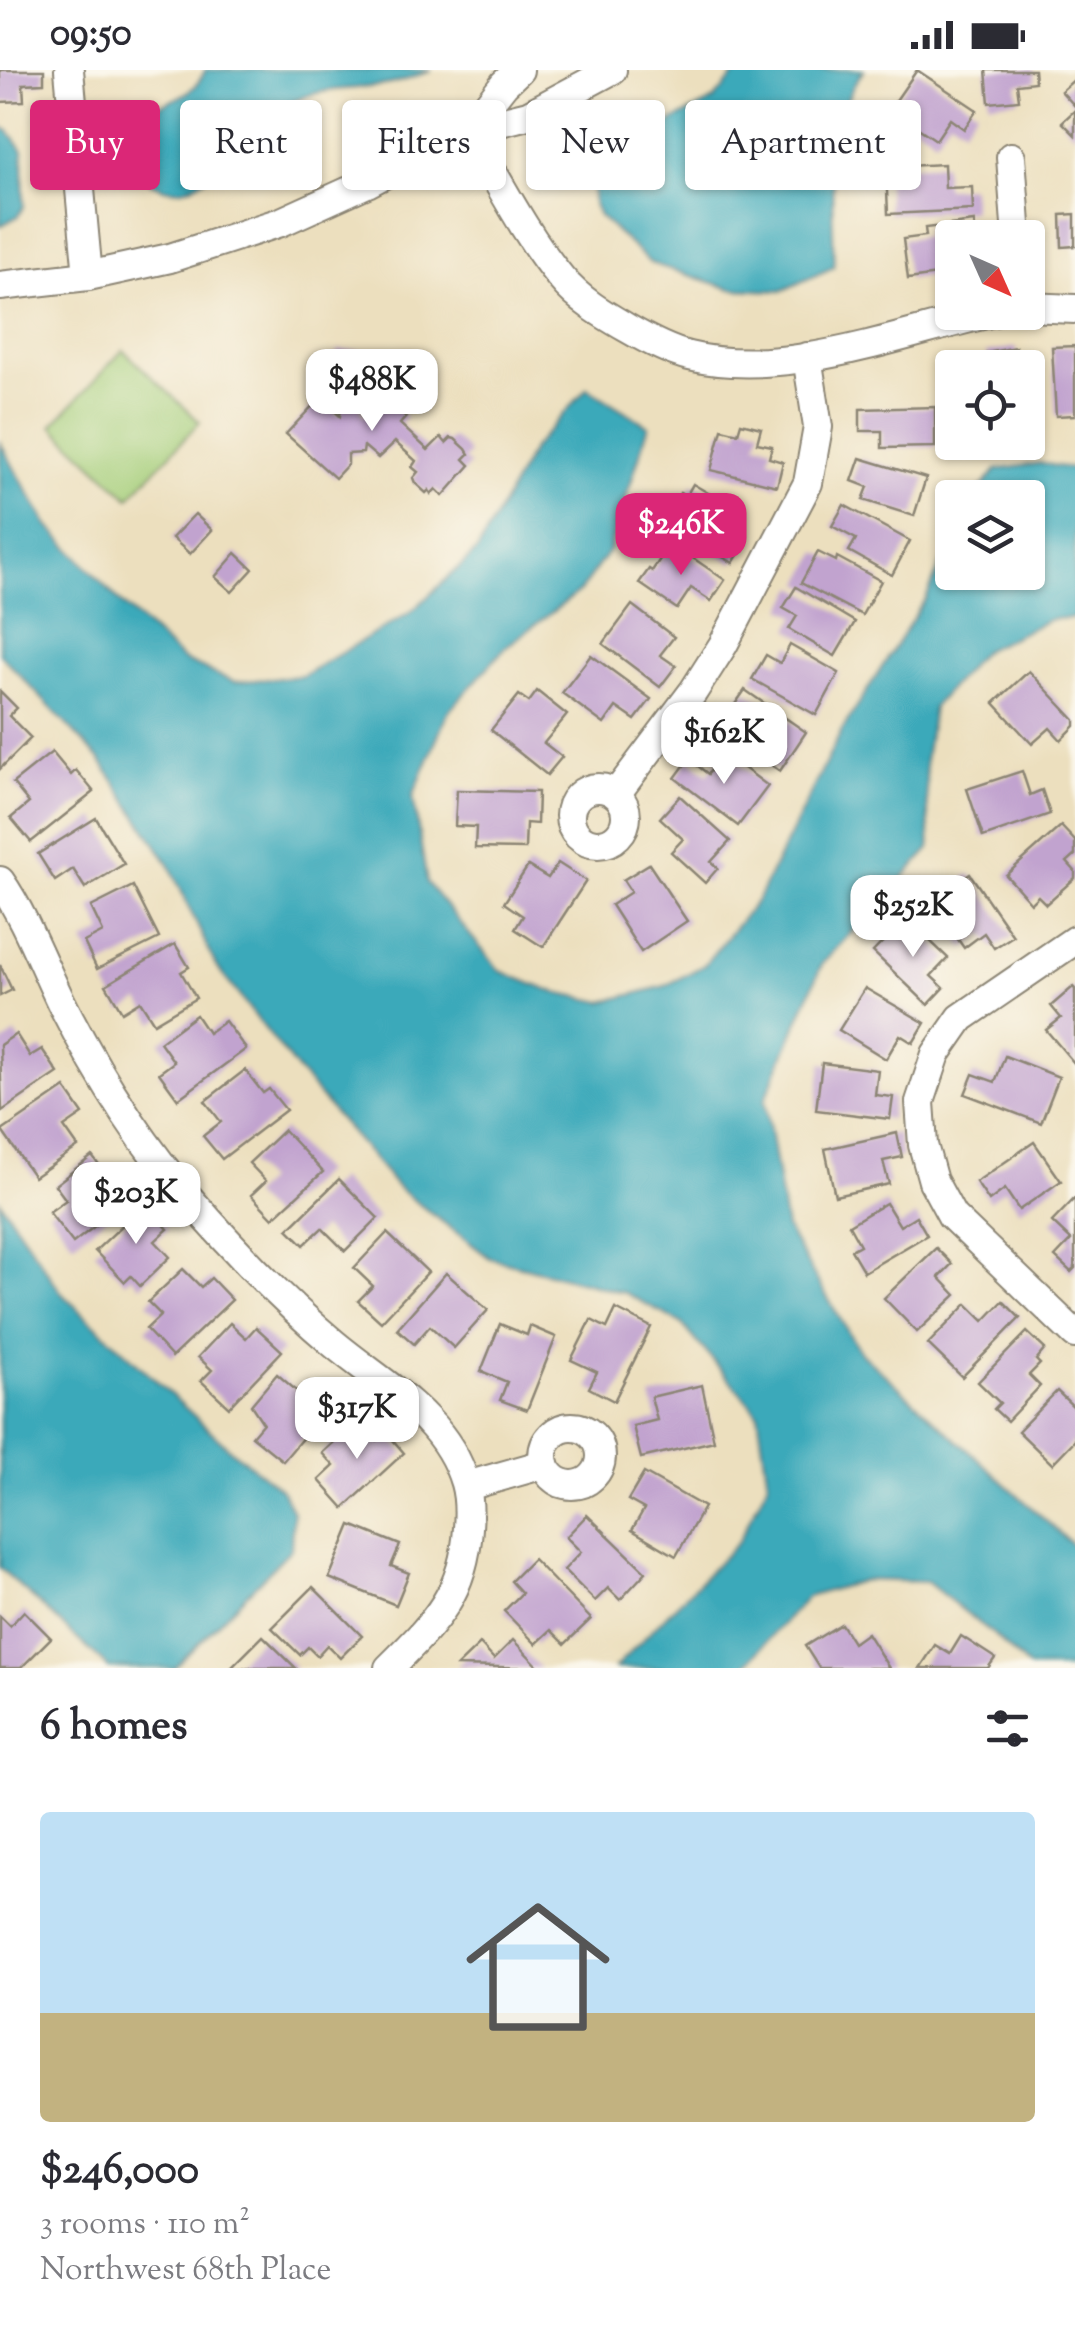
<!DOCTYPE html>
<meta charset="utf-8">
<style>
:root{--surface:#fff;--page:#f7f7f7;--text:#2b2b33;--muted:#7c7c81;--accent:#db2777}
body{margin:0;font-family:"Sorts Mill Goudy",serif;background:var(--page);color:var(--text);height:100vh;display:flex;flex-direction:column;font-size:38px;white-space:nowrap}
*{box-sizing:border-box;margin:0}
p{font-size:32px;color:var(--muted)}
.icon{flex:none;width:55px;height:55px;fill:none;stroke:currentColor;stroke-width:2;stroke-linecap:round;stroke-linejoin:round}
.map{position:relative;height:1598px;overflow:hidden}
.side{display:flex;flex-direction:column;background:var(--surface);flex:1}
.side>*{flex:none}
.top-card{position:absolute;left:30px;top:30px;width:1015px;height:90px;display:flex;gap:20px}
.needle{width:65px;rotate:135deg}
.tools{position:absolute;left:935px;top:150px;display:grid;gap:20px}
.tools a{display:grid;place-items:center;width:110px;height:110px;border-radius:10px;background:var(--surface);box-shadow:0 2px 8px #0004;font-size:50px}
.price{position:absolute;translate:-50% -85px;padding:0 22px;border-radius:20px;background:#fff;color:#222;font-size:32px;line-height:65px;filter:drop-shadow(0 2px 5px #0008)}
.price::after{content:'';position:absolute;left:50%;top:60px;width:30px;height:22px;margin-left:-15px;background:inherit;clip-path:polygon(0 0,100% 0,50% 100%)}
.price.current{background:var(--accent);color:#fff}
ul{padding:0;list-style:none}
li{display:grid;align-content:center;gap:20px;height:530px;padding:0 40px}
li span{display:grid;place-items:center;height:310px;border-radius:10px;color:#555}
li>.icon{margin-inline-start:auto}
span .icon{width:180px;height:180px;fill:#fffc;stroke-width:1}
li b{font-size:42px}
h2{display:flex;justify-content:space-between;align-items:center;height:120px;padding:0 40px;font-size:42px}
.tag{padding:0 35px;border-radius:10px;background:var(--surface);box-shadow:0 2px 8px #0004;font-size:35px;line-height:90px}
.tag.current{background:var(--accent);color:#fff}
.status{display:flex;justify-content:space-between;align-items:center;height:70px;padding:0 50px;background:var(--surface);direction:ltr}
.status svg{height:28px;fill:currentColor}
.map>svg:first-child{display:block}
.green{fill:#a5ce79;stroke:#687c52;stroke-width:2.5}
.water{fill:#3ba9ba;stroke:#336a72;stroke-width:2.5}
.building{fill:#c1a3cf}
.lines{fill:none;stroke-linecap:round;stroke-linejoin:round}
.minor-casing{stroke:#8c8574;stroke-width:32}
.minor{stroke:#fff;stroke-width:28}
</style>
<div class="status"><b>09:50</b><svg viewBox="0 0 49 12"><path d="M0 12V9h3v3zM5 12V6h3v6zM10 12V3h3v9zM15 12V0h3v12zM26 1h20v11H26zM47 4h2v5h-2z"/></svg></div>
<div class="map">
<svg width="1075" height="1598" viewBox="0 0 1075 1598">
<rect width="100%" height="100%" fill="#fbf7ec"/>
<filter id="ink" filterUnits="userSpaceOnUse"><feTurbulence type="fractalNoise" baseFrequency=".01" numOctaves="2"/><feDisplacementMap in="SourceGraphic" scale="20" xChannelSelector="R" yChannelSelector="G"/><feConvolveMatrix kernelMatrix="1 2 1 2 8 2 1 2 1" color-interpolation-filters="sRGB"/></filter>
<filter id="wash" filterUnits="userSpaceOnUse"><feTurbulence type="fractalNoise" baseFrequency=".0048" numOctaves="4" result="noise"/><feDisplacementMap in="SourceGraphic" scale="40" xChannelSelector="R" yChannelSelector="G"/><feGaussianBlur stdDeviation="2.25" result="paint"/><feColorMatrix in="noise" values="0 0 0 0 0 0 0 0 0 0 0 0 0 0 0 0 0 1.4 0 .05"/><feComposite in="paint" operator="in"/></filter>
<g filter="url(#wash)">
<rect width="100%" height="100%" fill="#ecdfbe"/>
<!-- green -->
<path class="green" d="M 123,280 L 200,352 L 129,428 L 52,356 Z"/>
<!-- water -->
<g class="water">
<path d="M 205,0 L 432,0 C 420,4 408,10 396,13 C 366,20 332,16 304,27 C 259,44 237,91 196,114 C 175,126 148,117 136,97 C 130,86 126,73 130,60 C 141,31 193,36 205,0 Z"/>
<path d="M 739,0 L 864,0 C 824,50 833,137 834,197 L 781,221 L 732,219 L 650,193 L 599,146 L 593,132 L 593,111 L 600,94 L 614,81 L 714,30 Z"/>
<path d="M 1,57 L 9,61 L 23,80 L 24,136 L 18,146 L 0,156 Z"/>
<path d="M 587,318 L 649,356 L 609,481 L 580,521 L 507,576 L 448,642 L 413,726 L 427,813 L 500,901 L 547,920 L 603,932 L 665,916 L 704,895 L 758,829 L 842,660 L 926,528 L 952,470 L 952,502 L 1028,502 L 1028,428 L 974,427 L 996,400 L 1040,393 L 1075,399 L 1075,548 L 1051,549 L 983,581 L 933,637 L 925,690 L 930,779 L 822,894 L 765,1030 L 786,1158 L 860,1282 L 1075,1477 L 1075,1598 L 1029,1598 L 993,1564 L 927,1512 L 864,1510 L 807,1527 L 743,1598 L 615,1598 L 738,1472 L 768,1413 L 758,1343 L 681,1253 L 625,1223 L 490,1188 L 398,1118 L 299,1002 L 216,896 L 169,794 L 101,691 L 0,584 L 0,373 L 47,454 L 123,535 L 183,590 L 234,612 L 302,606 L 411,542 L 477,481 L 533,378 Z"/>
<path d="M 0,1131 L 63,1225 L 231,1380 L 282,1420 L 293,1442 L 291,1479 L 174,1598 L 109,1598 L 0,1498 Z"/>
</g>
<g id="blocks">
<!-- building -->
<g class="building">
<path d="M 0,0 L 44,0 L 44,13 L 23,14 L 24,31 L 0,32 Z"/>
<path d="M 917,0 L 977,40 L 964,59 L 950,49 L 936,70 L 890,39 Z"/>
<path d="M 986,0 L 1034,0 L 1035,12 L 1017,14 L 1019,30 L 989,33 Z"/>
<path d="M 1075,9 L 1075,36 L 1061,21 Z"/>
<path d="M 1075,40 L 1075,65 L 1062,52 Z"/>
<path d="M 944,94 L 945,118 L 972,117 L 973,140 L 888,144 L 886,97 Z"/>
<path d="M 1075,144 L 1075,176 L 1062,177 L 1061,145 Z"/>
<path d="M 974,152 L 976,168 L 952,168 L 952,203 L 908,209 L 903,169 L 926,166 L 925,158 Z"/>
<path d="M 1075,276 L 1075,345 L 1056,346 L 1052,277 Z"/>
<path d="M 1016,277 L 1020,298 L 990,298 L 987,283 Z"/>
<path d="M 337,280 L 361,280 L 363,325 L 359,325 L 363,347 L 377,332 L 382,337 L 388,330 L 406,347 L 400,354 L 428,380 L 441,367 L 446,373 L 451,368 L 455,369 L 466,379 L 469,384 L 464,389 L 470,395 L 443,426 L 436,419 L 431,424 L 429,420 L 426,423 L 415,413 L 413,408 L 418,402 L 412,397 L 416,391 L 395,372 L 378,388 L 364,376 L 363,383 L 348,384 L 348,394 L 335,408 L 286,364 L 320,328 L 340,346 L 343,325 L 339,325 Z"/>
<path d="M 935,337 L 935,377 L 882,378 L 882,361 L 860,361 L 860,339 Z"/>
<path d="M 741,353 L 761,358 L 757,373 L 772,376 L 769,388 L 783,392 L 777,416 L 711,400 L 722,359 L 738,363 Z"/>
<path d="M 860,388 L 926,408 L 914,446 L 863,430 L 868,417 L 852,411 Z"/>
<path d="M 693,414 L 742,443 L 731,462 L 746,472 L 733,493 L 671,456 L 678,446 L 669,441 L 680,423 L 686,426 Z"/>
<path d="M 844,435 L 910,471 L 892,505 L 849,481 L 856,469 L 832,456 Z"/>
<path d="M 195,444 L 212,460 L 190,484 L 172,468 Z"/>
<path d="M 671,473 L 725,510 L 711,531 L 691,518 L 677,539 L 639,513 L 649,499 L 652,501 Z"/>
<path d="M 818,482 L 836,491 L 837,487 L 881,511 L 862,545 L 801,513 Z"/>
<path d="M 236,483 L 253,499 L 232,522 L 215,507 Z"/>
<path d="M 796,517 L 855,552 L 835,586 L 789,559 L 797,546 L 783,538 Z"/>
<path d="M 632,535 L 674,567 L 660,585 L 676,596 L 660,617 L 603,574 Z"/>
<path d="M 790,575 L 839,603 L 816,645 L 752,609 L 766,585 L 780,593 Z"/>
<path d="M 591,585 L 651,629 L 635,650 L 616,637 L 604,654 L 562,623 Z"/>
<path d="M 1029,601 L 1075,650 L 1075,656 L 1061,670 L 1050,658 L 1032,674 L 994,633 Z"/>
<path d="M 745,620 L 806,662 L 780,701 L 735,671 L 748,651 L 731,640 Z"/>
<path d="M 0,621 L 17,638 L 9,646 L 31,668 L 0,699 Z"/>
<path d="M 537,621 L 567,645 L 544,673 L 562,687 L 547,705 L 491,660 L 519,625 L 529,632 Z"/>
<path d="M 52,682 L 71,705 L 76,700 L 94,722 L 31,772 L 11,748 L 29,733 L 13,713 Z"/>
<path d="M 724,683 L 768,716 L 738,756 L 675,708 L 689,689 L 708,704 Z"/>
<path d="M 1022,701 L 1030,725 L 1042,720 L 1050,744 L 983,767 L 967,719 Z"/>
<path d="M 457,720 L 538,722 L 537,754 L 526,753 L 525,779 L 475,778 L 476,757 L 455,756 Z"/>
<path d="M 680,726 L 730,771 L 711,792 L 718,798 L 705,813 L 671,782 L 683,769 L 660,748 Z"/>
<path d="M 96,748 L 124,794 L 85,818 L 73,799 L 55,811 L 38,784 Z"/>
<path d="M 1061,756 L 1075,771 L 1075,785 L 1067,792 L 1075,801 L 1075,808 L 1046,834 L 1038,826 L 1031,833 L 1006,805 Z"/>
<path d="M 558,793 L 586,811 L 543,877 L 515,859 L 523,846 L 504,833 L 528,796 L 548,808 Z"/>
<path d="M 649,794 L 687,851 L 641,882 L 611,835 L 631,822 L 623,810 Z"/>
<path d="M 970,804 L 1013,866 L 994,878 L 984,863 L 964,878 L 931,831 Z"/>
<path d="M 133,816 L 159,868 L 97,899 L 84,872 L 103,862 L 91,837 Z"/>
<path d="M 906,848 L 948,888 L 931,906 L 944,918 L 928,935 L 873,882 Z"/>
<path d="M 175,874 L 189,897 L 181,902 L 196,928 L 154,953 L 140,931 L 122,942 L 106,915 Z"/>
<path d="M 0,895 L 12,920 L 0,926 Z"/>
<path d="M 1073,917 L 1075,919 L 1075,994 L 1046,960 L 1061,948 L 1051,936 Z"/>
<path d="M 865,918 L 925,953 L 913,973 L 900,965 L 886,989 L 839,960 Z"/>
<path d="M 196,945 L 208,963 L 225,951 L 246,979 L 178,1029 L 159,1003 L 174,992 L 160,972 Z"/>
<path d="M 16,964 L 30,986 L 42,979 L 58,1003 L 2,1041 L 0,975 Z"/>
<path d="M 1005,986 L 1059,1007 L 1041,1053 L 965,1024 L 973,1004 L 995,1012 Z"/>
<path d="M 822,993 L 878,1000 L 875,1025 L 893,1027 L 890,1049 L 816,1040 Z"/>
<path d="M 245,1000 L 263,1023 L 269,1019 L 286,1040 L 222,1089 L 203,1066 L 221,1052 L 205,1031 Z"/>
<path d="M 65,1018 L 83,1044 L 64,1057 L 78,1077 L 34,1107 L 2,1061 Z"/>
<path d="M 284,1060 L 323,1102 L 273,1148 L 251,1125 L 266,1111 L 249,1093 Z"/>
<path d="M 897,1063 L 902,1087 L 883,1091 L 889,1114 L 835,1126 L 825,1079 Z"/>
<path d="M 1034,1072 L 1061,1111 L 1019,1140 L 1005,1119 L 989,1131 L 976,1112 Z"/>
<path d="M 92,1086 L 113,1114 L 125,1104 L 139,1122 L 73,1173 L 49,1142 L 66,1130 L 55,1115 Z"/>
<path d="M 339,1109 L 378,1148 L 345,1181 L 322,1158 L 304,1175 L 288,1159 Z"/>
<path d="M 1075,1128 L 1075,1198 L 1071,1202 L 1055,1187 L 1071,1170 L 1052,1152 Z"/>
<path d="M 886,1133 L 900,1156 L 916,1146 L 927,1165 L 864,1202 L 851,1180 L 860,1175 L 849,1155 Z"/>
<path d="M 145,1134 L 168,1159 L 155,1171 L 170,1187 L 140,1216 L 131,1206 L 125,1212 L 95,1181 Z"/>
<path d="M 387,1163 L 428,1202 L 381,1252 L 358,1231 L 373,1216 L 354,1198 Z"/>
<path d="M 936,1178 L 952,1194 L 939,1207 L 956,1225 L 917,1262 L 884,1228 Z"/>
<path d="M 183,1199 L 201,1217 L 211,1208 L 232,1230 L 172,1287 L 146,1259 L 161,1245 L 148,1232 Z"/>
<path d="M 446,1203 L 488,1240 L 454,1278 L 430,1256 L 414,1274 L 397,1259 Z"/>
<path d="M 1003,1231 L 1020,1248 L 962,1307 L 928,1274 L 967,1234 L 984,1251 Z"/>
<path d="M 616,1239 L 651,1257 L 614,1331 L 589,1318 L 597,1302 L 571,1290 L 591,1250 L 607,1258 Z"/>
<path d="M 230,1253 L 246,1268 L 256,1257 L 282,1281 L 229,1337 L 201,1311 L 212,1300 L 198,1287 Z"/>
<path d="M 500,1254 L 527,1265 L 530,1256 L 556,1267 L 527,1340 L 500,1330 L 507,1312 L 481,1301 Z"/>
<path d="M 1027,1262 L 1045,1279 L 1036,1290 L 1040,1294 L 1029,1305 L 1040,1316 L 1007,1351 L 994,1339 L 1000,1333 L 978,1312 Z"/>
<path d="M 277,1304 L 299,1323 L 308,1312 L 332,1333 L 283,1391 L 252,1366 L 263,1353 L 251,1335 Z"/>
<path d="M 702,1315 L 714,1371 L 641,1388 L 633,1356 L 657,1350 L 651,1327 Z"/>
<path d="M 1057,1321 L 1075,1338 L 1075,1370 L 1052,1394 L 1018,1361 Z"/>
<path d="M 358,1350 L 377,1371 L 386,1362 L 404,1383 L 344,1438 L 319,1410 L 334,1396 L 322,1383 Z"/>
<path d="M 644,1403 L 704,1437 L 676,1486 L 632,1460 L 644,1439 L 628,1430 Z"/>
<path d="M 587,1445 L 646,1502 L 620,1530 L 608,1518 L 595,1531 L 564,1500 L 581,1482 L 566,1467 Z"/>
<path d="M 351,1455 L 400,1475 L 391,1496 L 409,1503 L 396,1535 L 329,1508 Z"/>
<path d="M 533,1489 L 591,1549 L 565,1574 L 551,1560 L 536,1574 L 504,1541 L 522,1523 L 511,1511 Z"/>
<path d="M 313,1517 L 362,1566 L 340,1588 L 327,1575 L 317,1586 L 308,1577 L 300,1585 L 272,1558 Z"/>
<path d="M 24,1541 L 51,1568 L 21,1598 L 0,1598 L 0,1546 L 10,1556 Z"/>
<path d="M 841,1554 L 853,1573 L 867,1563 L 889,1598 L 819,1598 L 805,1576 Z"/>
<path d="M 263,1566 L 296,1598 L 231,1598 Z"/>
<path d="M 961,1566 L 995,1588 L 988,1598 L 920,1598 L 935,1575 L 950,1584 Z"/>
<path d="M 513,1570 L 540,1598 L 457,1596 L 480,1574 L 494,1589 Z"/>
</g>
</g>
</g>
<g filter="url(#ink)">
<use href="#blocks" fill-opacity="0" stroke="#8c8574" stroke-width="2.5"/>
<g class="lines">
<!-- minor casing -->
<g class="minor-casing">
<g id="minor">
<path d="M 69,0 L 88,206"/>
<path d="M 468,60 C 498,110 524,163 561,208 C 579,230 603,244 627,258 C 646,269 668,281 689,286 C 785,310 901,263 995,242"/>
<path d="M 468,60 L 504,14 L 519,0"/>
<path d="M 1011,87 L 1017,168"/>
<path d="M 0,216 L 88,206 L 170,188 L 281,152 L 367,113 L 468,60 L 528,45 L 612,0"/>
<path d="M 1028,237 L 1075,239"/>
<circle cx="598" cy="746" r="28"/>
<path d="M 616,724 L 693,622 L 723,575 L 808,413 L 818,357 L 807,287"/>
<path d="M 0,811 C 25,847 42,893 61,932 C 97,1003 141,1075 194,1134 C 237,1183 283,1231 333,1273 C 383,1315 446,1347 465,1413 C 469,1427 469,1445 468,1458 C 464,1525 434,1553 389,1598"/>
<path d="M 1075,870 L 961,948 L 936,984 L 920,1032 L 923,1075 L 933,1111 L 952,1146 L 1075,1264"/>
<circle cx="572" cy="1386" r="29"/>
<path d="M 467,1416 L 544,1394"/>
</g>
</g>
<!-- minor -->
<use href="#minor" class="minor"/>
</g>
</g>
</svg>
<div class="tools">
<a><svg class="needle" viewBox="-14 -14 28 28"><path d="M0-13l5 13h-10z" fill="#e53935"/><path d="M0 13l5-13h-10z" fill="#7c7c81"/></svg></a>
<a><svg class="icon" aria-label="locate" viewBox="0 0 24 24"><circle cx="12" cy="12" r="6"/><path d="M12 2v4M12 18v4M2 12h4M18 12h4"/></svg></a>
<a><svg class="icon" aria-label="layers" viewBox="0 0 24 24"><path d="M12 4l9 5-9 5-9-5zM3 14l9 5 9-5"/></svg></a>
</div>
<b class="price" style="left:372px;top:364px">$488K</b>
<b class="price current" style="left:681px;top:508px">$246K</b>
<b class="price" style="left:724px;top:717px">$162K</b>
<b class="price" style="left:913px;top:890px">$252K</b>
<b class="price" style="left:136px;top:1177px">$203K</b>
<b class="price" style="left:357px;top:1392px">$317K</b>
<div class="top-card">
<a class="tag current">Buy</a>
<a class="tag">Rent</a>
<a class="tag">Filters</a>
<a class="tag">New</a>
<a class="tag">Apartment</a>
</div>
</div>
<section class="side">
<h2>6 homes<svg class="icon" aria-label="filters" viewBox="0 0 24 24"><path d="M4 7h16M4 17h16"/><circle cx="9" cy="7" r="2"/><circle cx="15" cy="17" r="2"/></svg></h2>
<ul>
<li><span style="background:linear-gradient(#bfe0f5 65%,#c2b280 0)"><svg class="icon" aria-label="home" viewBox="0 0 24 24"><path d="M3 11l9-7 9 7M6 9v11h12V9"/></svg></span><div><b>$246,000</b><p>3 rooms · 110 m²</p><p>Northwest 68th Place</p></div></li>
</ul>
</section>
